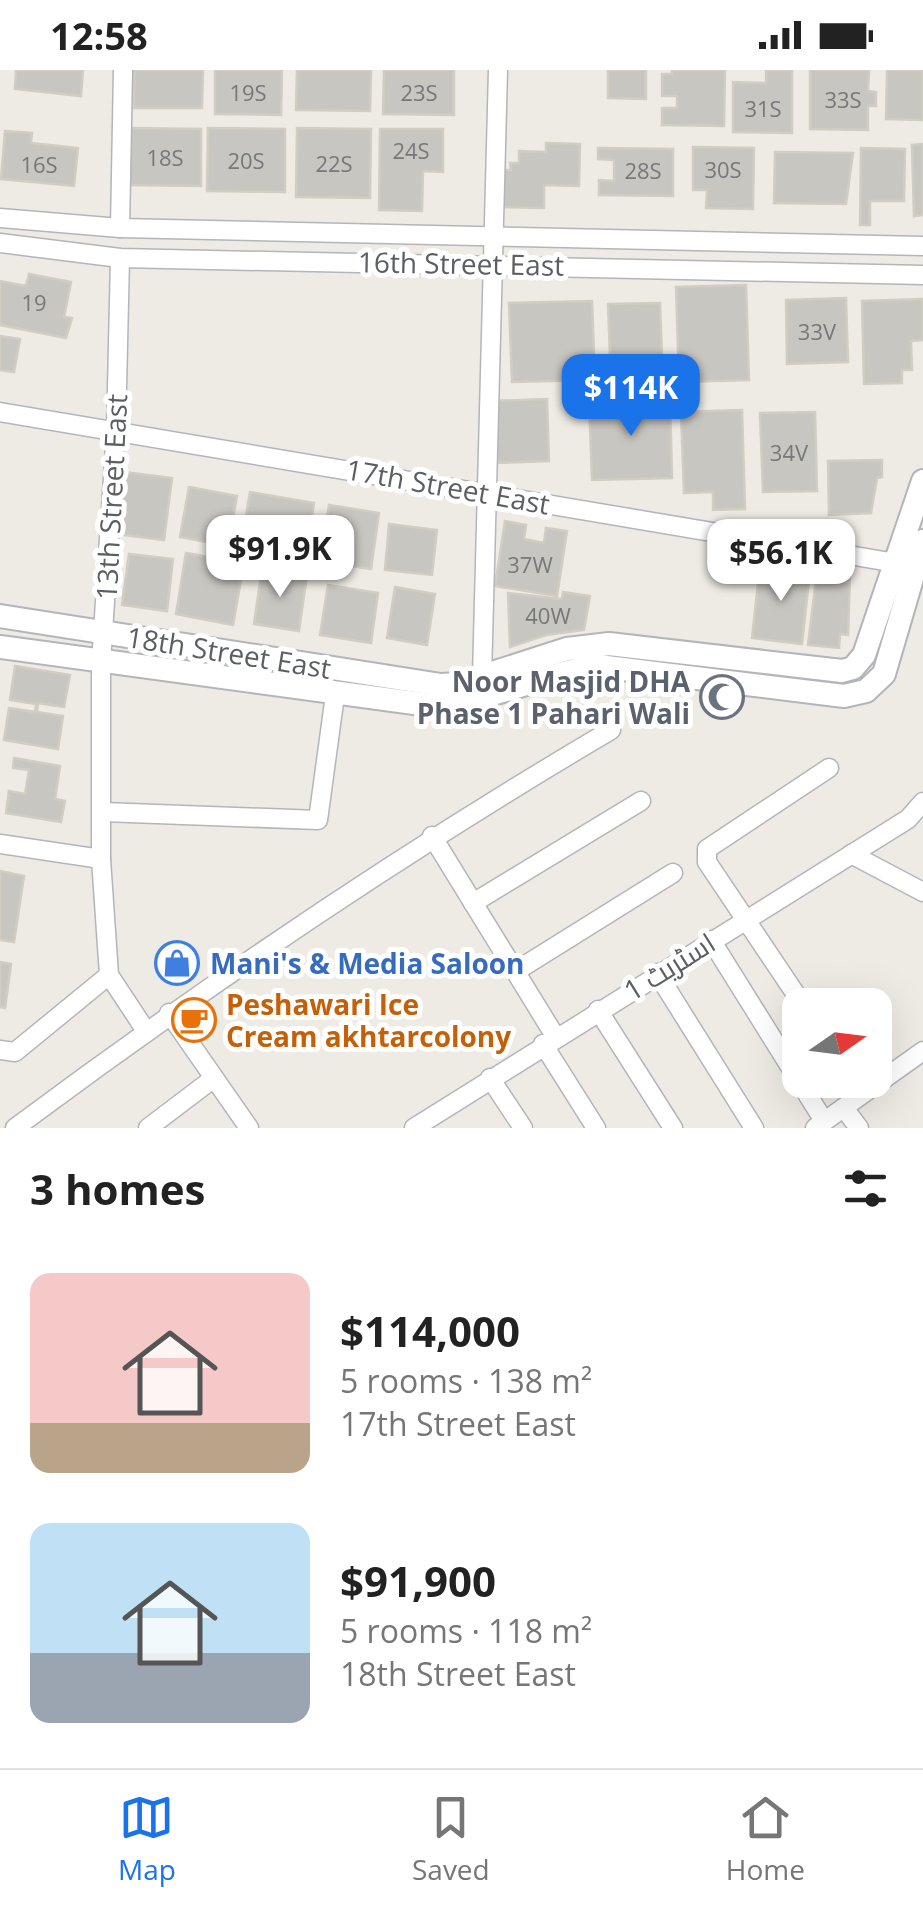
<!DOCTYPE html>
<meta charset="utf-8">
<style>
:root{--surface:#fff;--page:#f6f6f6;--text:#222;--muted:#767676;--line:#e0e0e0;--accent:#1a73e8}
body{margin:0;font-family:"Open Sans",Cairo,sans-serif;background:var(--page);color:var(--text);height:100vh;display:flex;flex-direction:column;font-size:38px;white-space:nowrap}
*{box-sizing:border-box;margin:0}
p{font-size:32px;color:var(--muted)}
.icon{flex:none;width:55px;height:55px;fill:none;stroke:currentColor;stroke-width:2;stroke-linecap:round;stroke-linejoin:round}
.map{position:relative;height:1058px;overflow:hidden}
.drawer{display:flex;flex-direction:column;background:var(--surface);flex:1}
.drawer>*{flex:none}
.needle{width:65px;rotate:76deg}
.controls{position:absolute;left:782px;top:918px;display:grid;gap:20px}
.controls a{display:grid;place-items:center;width:110px;height:110px;border-radius:20px;background:var(--surface);box-shadow:0 10px 40px #0002;font-size:50px}
.price{position:absolute;translate:-50% -85px;padding:0 22px;border-radius:20px;background:#fff;color:#222;font-size:32px;line-height:65px;filter:drop-shadow(0 2px 5px #0008)}
.price::after{content:'';position:absolute;left:50%;top:60px;width:30px;height:22px;margin-left:-15px;background:inherit;clip-path:polygon(0 0,100% 0,50% 100%)}
.price.on{background:var(--accent);color:#fff}
ul{padding:0;list-style:none}
li{display:flex;align-items:center;gap:30px;height:250px;padding:0 30px}
li span{display:grid;place-items:center;flex:none;width:280px;height:200px;border-radius:20px;color:#555}
li>.icon{margin-inline-start:auto}
span .icon{width:120px;height:120px;fill:#fffc;stroke-width:1}
li b{font-size:42px}
h2{display:flex;justify-content:space-between;align-items:center;height:120px;padding:0 30px;font-size:42px}
.status{display:flex;justify-content:space-between;align-items:center;height:70px;padding:0 50px;background:var(--surface);direction:ltr}
.status svg{height:28px;fill:currentColor}
.tabs{display:flex;justify-content:space-around;align-items:center;height:140px;border-top:2px solid var(--line);background:var(--surface);font-size:28px;color:var(--muted)}
.tabs a{display:grid;justify-items:center;gap:5px}
.tabs .on{color:var(--accent)}
.map>svg:first-child{display:block}
.building{fill:#c8c6c0;stroke:#d1cdc2;stroke-width:2.5}
.lines{fill:none;stroke-linecap:round;stroke-linejoin:round}
.minor-casing{stroke:#b3b5ba;stroke-width:21}
.tertiary-casing{stroke:#b3b5ba;stroke-width:26}
.minor{stroke:#fff;stroke-width:18}
.tertiary{stroke:#fff;stroke-width:22}
.labels{text-anchor:middle;dominant-baseline:central;stroke-width:10;stroke-linejoin:round;paint-order:stroke}
.number-label{font-size:22px;fill:#76787a}
.street-label{font-size:28px;fill:#5b5e63;stroke:#fff}
.worship-label{font-size:28px;font-weight:bold;fill:#5b616d;stroke:#fff;text-anchor:end}
.shop-label{font-size:28px;font-weight:bold;fill:#366cbe;stroke:#fff;text-anchor:start}
.food-label{font-size:28px;font-weight:bold;fill:#c56008;stroke:#fff;text-anchor:start}
</style>
<div class="status"><b>12:58</b><svg viewBox="0 0 49 12"><path d="M0 12V9h3v3zM5 12V6h3v6zM10 12V3h3v9zM15 12V0h3v12zM26 1h20v11H26zM47 4h2v5h-2z"/></svg></div>
<div class="map">
<svg width="923" height="1058" viewBox="0 0 923 1058">
<rect width="100%" height="100%" fill="#edebe3"/>
<!-- building -->
<g class="building">
<path d="M 16,0 L 83,0 L 81,26 L 15,19 Z"/>
<path d="M 134,0 L 203,0 L 202,38 L 134,38 Z"/>
<path d="M 215,0 L 282,0 L 281,45 L 215,44 Z"/>
<path d="M 297,0 L 371,0 L 370,41 L 296,40 Z"/>
<path d="M 384,0 L 454,0 L 454,45 L 383,44 Z"/>
<path d="M 608,0 L 646,0 L 646,29 L 608,28 Z"/>
<path d="M 672,0 L 725,0 L 724,56 L 662,55 L 662,38 L 677,38 L 677,26 L 662,26 L 662,4 L 672,4 Z"/>
<path d="M 766,0 L 792,0 L 792,63 L 733,62 L 733,12 L 766,13 Z"/>
<path d="M 810,0 L 869,0 L 868,21 L 876,22 L 876,36 L 868,36 L 868,60 L 810,59 Z"/>
<path d="M 887,0 L 923,0 L 923,50 L 886,49 Z"/>
<path d="M 128,58 L 201,59 L 201,116 L 128,115 Z"/>
<path d="M 208,58 L 285,59 L 285,122 L 207,121 Z"/>
<path d="M 297,58 L 371,59 L 370,128 L 296,127 Z"/>
<path d="M 380,59 L 443,59 L 443,102 L 423,101 L 422,141 L 379,140 Z"/>
<path d="M 5,61 L 32,63 L 31,73 L 78,78 L 74,116 L 1,109 Z"/>
<path d="M 546,73 L 580,74 L 579,116 L 544,115 L 544,138 L 497,137 L 497,100 L 511,100 L 510,93 L 519,93 L 519,81 L 546,82 Z"/>
<path d="M 923,74 L 923,145 L 914,146 L 912,75 Z"/>
<path d="M 693,77 L 754,78 L 753,139 L 706,138 L 707,120 L 693,120 Z"/>
<path d="M 598,78 L 673,79 L 673,126 L 599,125 L 599,110 L 614,111 L 614,90 L 598,89 Z"/>
<path d="M 861,78 L 905,79 L 904,131 L 870,131 L 870,155 L 860,155 Z"/>
<path d="M 775,82 L 853,83 L 846,134 L 774,133 Z"/>
<path d="M 29,204 L 71,212 L 64,247 L 72,248 L 66,268 L 0,255 L 0,211 L 26,216 Z"/>
<path d="M 746,215 L 749,310 L 679,312 L 676,217 Z"/>
<path d="M 846,228 L 848,292 L 787,294 L 786,230 Z"/>
<path d="M 923,229 L 923,270 L 911,271 L 912,300 L 902,300 L 902,313 L 864,314 L 862,231 Z"/>
<path d="M 592,231 L 595,310 L 512,312 L 509,233 Z"/>
<path d="M 660,233 L 663,312 L 611,313 L 608,234 Z"/>
<path d="M 0,266 L 20,269 L 14,302 L 0,300 Z"/>
<path d="M 670,328 L 672,408 L 592,410 L 589,331 Z"/>
<path d="M 547,329 L 549,391 L 493,393 L 491,331 Z"/>
<path d="M 742,340 L 745,439 L 713,440 L 713,422 L 684,423 L 681,342 Z"/>
<path d="M 815,342 L 817,421 L 763,422 L 760,343 Z"/>
<path d="M 882,390 L 882,407 L 877,408 L 871,443 L 829,445 L 828,391 Z"/>
<path d="M 124,402 L 172,408 L 164,470 L 116,464 Z"/>
<path d="M 189,417 L 237,426 L 228,476 L 180,467 Z"/>
<path d="M 250,422 L 314,433 L 305,492 L 240,481 Z"/>
<path d="M 329,435 L 379,443 L 371,499 L 320,491 Z"/>
<path d="M 505,451 L 526,455 L 524,469 L 544,473 L 546,458 L 567,461 L 557,526 L 495,516 Z"/>
<path d="M 389,454 L 437,460 L 432,505 L 385,500 Z"/>
<path d="M 186,483 L 244,493 L 233,555 L 176,544 Z"/>
<path d="M 129,484 L 173,489 L 167,541 L 122,535 Z"/>
<path d="M 760,495 L 810,501 L 802,574 L 752,568 Z"/>
<path d="M 262,498 L 307,505 L 299,561 L 254,554 Z"/>
<path d="M 817,501 L 850,505 L 848,565 L 840,564 L 839,578 L 808,575 Z"/>
<path d="M 328,515 L 378,523 L 371,573 L 320,565 Z"/>
<path d="M 395,517 L 435,524 L 427,575 L 387,568 Z"/>
<path d="M 563,522 L 590,526 L 584,560 L 546,565 L 510,577 L 508,523 L 562,529 Z"/>
<path d="M 15,596 L 70,605 L 64,637 L 38,633 L 37,642 L 63,646 L 58,679 L 4,670 L 9,638 L 35,642 L 36,634 L 10,630 Z"/>
<path d="M 14,688 L 60,696 L 55,729 L 65,731 L 61,752 L 6,743 L 9,721 L 25,724 L 29,700 L 13,698 Z"/>
<path d="M 0,801 L 24,806 L 14,872 L 0,870 Z"/>
<path d="M 0,892 L 11,894 L 5,938 L 0,937 Z"/>
</g>
<g class="lines">
<!-- minor casing -->
<g class="minor-casing">
<g id="minor">
<path d="M 0,148 L 120,158 L 923,176"/>
<path d="M 120,158 L 123,0"/>
<path d="M 0,173 L 120,188 L 923,205"/>
<path d="M 120,188 L 116,361 L 101,593 L 101,789 L 109,905 L 146,961"/>
<path d="M 0,342 L 896,493"/>
<path d="M 482,607 L 498,0"/>
<path d="M 103,742 L 318,750 L 335,625"/>
<path d="M 432,766 L 555,966"/>
<path d="M 0,774 L 101,789"/>
<path d="M 851,784 L 923,822"/>
<path d="M 473,833 L 641,731"/>
<path d="M 711,870 L 824,1051"/>
<path d="M 516,901 L 673,803"/>
<path d="M 657,903 L 754,1058"/>
<path d="M 803,935 L 707,792 L 707,779 L 829,698"/>
<path d="M 598,940 L 673,1058"/>
<path d="M 169,943 L 249,1058"/>
<path d="M 543,974 L 596,1058"/>
<path d="M 0,980 L 15,982 L 109,905"/>
<path d="M 490,1008 L 523,1058"/>
<path d="M 844,1038 L 859,1058"/>
<path d="M 15,1058 C 207,915 404,782 611,660"/>
<path d="M 148,1058 L 214,1008"/>
<path d="M 414,1058 L 908,749 L 923,732"/>
<path d="M 815,1058 L 923,981"/>
</g>
</g>
<!-- tertiary casing -->
<g class="tertiary-casing">
<g id="tertiary">
<path d="M 0,546 L 441,615 L 458,614 L 567,579 L 609,574 L 842,601 L 853,598 L 864,585 L 923,411"/>
<path d="M 0,577 L 429,635 C 487,633 541,604 598,596 L 844,626 L 866,621 L 884,604 L 923,471"/>
</g>
</g>
<!-- minor -->
<use href="#minor" class="minor"/>
<!-- tertiary -->
<use href="#tertiary" class="tertiary"/>
</g>
<!-- icons -->
<defs>
<g id="mosque-ring" transform="scale(2.25)"><circle r="9.5" fill="#fff" stroke="#6b7280" stroke-width="1.5"/><path d="M3.5-4.9A6 6 0 1 0 3.5 4.9A5 5 0 1 1 3.5-4.9Z" fill="#6b7280"/></g>
<g id="shop-ring" transform="scale(2.25)"><circle r="9.5" fill="#fff" stroke="#3f7fe0" stroke-width="1.5"/><path d="M-5-2.5h2.3a2.7 3.5 0 0 1 5.4 0H5L5.5 6h-11ZM-1.5-2.5h3a1.5 2.3 0 0 0-3 0Z" fill="#3f7fe0"/></g>
<g id="cafe-ring" transform="scale(2.25)"><circle r="9.5" fill="#fff" stroke="#e8710a" stroke-width="1.5"/><path d="M-5.5-4.5H6V0H3Q3 3.5 0 3.5H-2.5Q-5.5 3.5-5.5 0ZM3-3.2v2h1.7v-2ZM-6 4.5H4V6H-6Z" fill="#e8710a"/></g>
</defs>
<g fill-rule="evenodd">
<use href="#mosque-ring" x="722" y="627"/>
<use href="#shop-ring" x="177" y="893"/>
<use href="#cafe-ring" x="194" y="950"/>
</g>
<g class="labels">
<!-- number labels -->
<g class="number-label">
<text x="248" y="22">19S</text>
<text x="419" y="22">23S</text>
<text x="843" y="29">33S</text>
<text x="763" y="38">31S</text>
<text x="411" y="80">24S</text>
<text x="165" y="87">18S</text>
<text x="246" y="90">20S</text>
<text x="334" y="93">22S</text>
<text x="39" y="94">16S</text>
<text x="723" y="99">30S</text>
<text x="643" y="100">28S</text>
<text x="34" y="232">19</text>
<text x="817" y="261">33V</text>
<text x="789" y="382">34V</text>
<text x="530" y="494">37W</text>
<text x="548" y="545">40W</text>
</g>
<!-- street labels -->
<g class="street-label">
<text transform="translate(461 193) rotate(1)">16th Street East</text>
<text transform="translate(448 416) rotate(10)">17th Street East</text>
<text transform="translate(111 427) rotate(-87)">13th Street East</text>
<text transform="translate(229 582) rotate(9)">18th Street East</text>
<text transform="translate(669 896) rotate(-32)">اسٹریٹ 1</text>
</g>
<!-- worship labels -->
<g class="worship-label">
<text x="690" y="611">Noor Masjid DHA<tspan x="690" dy="32">Phase 1 Pahari Wali</tspan></text>
</g>
<!-- shop labels -->
<g class="shop-label">
<text x="210" y="893">Mani's &amp; Media Saloon</text>
</g>
<!-- food labels -->
<g class="food-label">
<text x="226" y="934">Peshawari Ice<tspan x="226" dy="32">Cream akhtarcolony</tspan></text>
</g>
</g>
</svg>
<div class="controls">
<a><svg class="needle" viewBox="-14 -14 28 28"><path d="M0-13l5 13h-10z" fill="#e53935"/><path d="M0 13l5-13h-10z" fill="#767676"/></svg></a>
</div>
<b class="price on" style="left:631px;top:369px">$114K</b>
<b class="price" style="left:280px;top:530px">$91.9K</b>
<b class="price" style="left:781px;top:534px">$56.1K</b>
</div>
<section class="drawer">
<h2>3 homes<svg class="icon" aria-label="filters" viewBox="0 0 24 24"><path d="M4 7h16M4 17h16"/><circle cx="9" cy="7" r="2"/><circle cx="15" cy="17" r="2"/></svg></h2>
<ul>
<li><span style="background:linear-gradient(#f6c9c9 75%,#b9a48a 0)"><svg class="icon" aria-label="home" viewBox="0 0 24 24"><path d="M3 11l9-7 9 7M6 9v11h12V9"/></svg></span><div><b>$114,000</b><p>5 rooms · 138 m²</p><p>17th Street East</p></div></li>
<li><span style="background:linear-gradient(#bfe0f5 65%,#9aa5b1 0)"><svg class="icon" aria-label="home" viewBox="0 0 24 24"><path d="M3 11l9-7 9 7M6 9v11h12V9"/></svg></span><div><b>$91,900</b><p>5 rooms · 118 m²</p><p>18th Street East</p></div></li>
</ul>
</section>
<nav class="tabs">
<a class="on"><svg class="icon" aria-label="map" viewBox="0 0 24 24"><path d="M3 6l6-2 6 2 6-2v14l-6 2-6-2-6 2zM9 4v14M15 6v14"/></svg>Map</a>
<a><svg class="icon" aria-label="saved" viewBox="0 0 24 24"><path d="M7 4h10v16l-5-4-5 4z"/></svg>Saved</a>
<a><svg class="icon" aria-label="home" viewBox="0 0 24 24"><path d="M3 11l9-7 9 7M6 9v11h12V9"/></svg>Home</a>
</nav>
